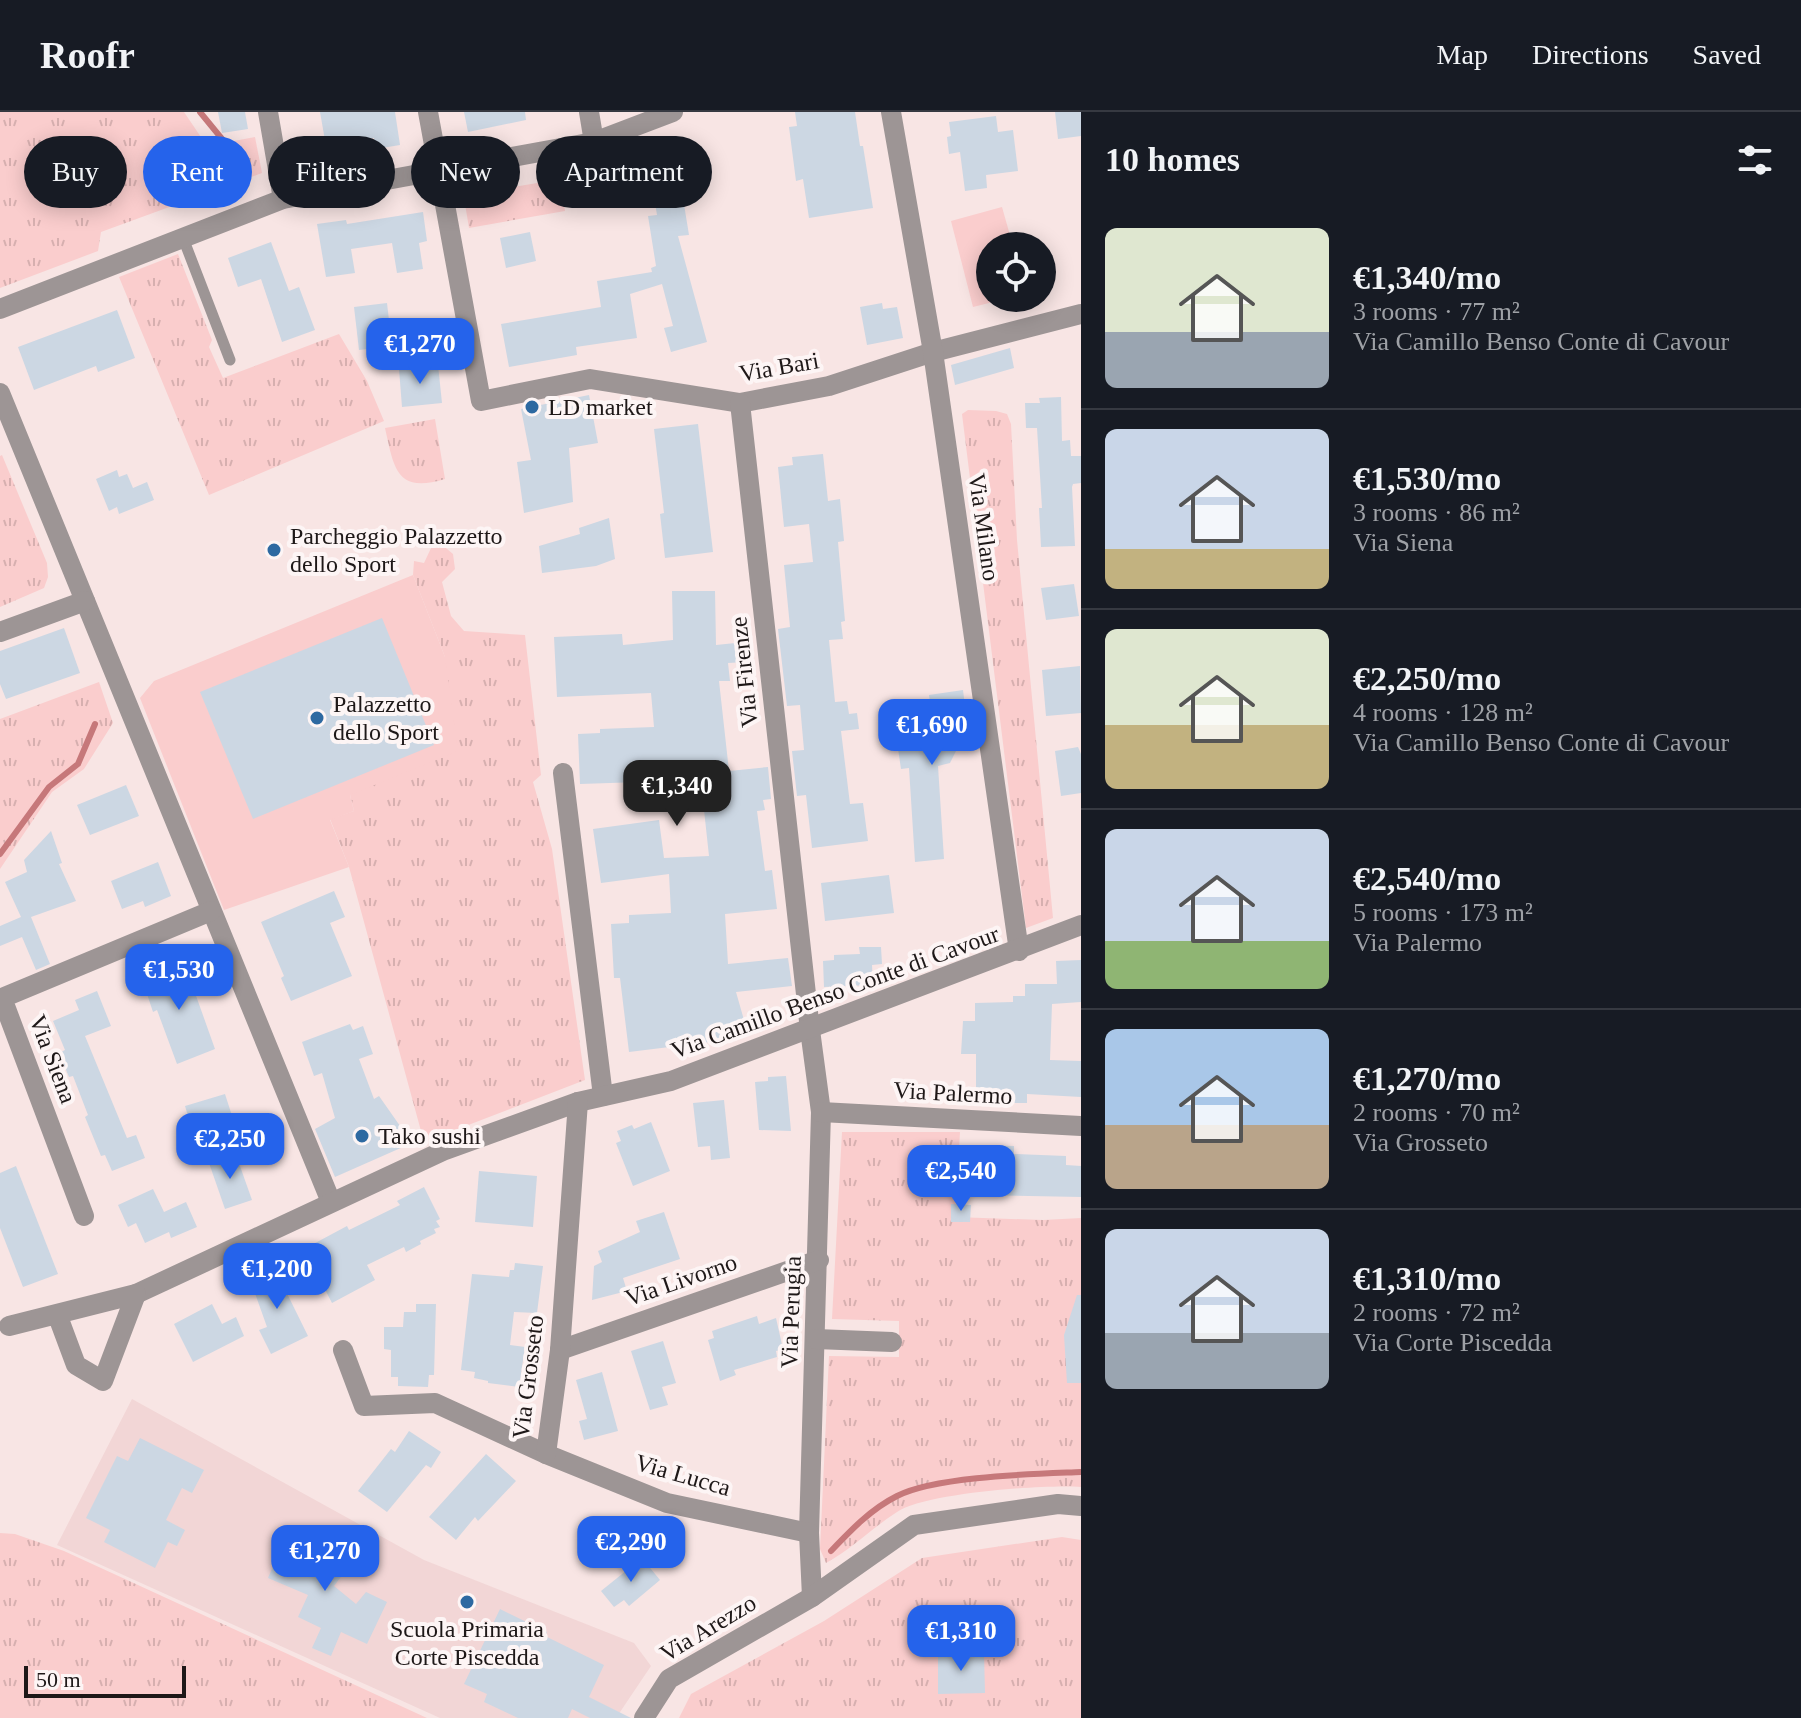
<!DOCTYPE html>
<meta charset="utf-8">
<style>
:root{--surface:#171b24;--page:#242831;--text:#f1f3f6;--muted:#9ea1a6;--line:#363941;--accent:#2563eb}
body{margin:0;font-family:"Times New Roman",serif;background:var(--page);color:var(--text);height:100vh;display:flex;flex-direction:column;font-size:30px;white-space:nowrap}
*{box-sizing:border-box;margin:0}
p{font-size:26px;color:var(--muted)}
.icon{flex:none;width:44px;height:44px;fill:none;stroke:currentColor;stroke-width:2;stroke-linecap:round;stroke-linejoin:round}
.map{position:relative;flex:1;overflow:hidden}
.details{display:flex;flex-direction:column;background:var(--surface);width:720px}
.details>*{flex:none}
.guide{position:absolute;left:24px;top:24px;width:760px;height:72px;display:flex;gap:16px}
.buttons{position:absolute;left:976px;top:120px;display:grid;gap:16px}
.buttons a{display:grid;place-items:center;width:80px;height:80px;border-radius:50%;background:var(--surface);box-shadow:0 4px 20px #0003;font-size:40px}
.scale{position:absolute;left:24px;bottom:20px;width:162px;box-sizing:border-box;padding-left:8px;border:4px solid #1e1818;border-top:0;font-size:22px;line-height:28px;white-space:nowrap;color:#1e1818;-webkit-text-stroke:6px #fdf5f5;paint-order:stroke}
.price{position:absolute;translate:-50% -68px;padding:0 18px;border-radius:16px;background:var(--accent);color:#fff;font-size:26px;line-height:52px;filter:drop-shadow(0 2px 4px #0008)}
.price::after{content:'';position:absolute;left:50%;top:48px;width:24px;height:18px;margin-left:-12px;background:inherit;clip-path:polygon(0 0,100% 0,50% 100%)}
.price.on{background:#222;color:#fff}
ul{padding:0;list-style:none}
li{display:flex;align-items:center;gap:24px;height:200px;padding:0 24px}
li+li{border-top:2px solid var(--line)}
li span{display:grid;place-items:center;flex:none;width:224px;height:160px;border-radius:12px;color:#555}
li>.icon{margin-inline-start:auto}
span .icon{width:96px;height:96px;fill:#fffc;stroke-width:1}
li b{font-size:34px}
h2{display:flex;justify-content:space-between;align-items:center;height:96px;padding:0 24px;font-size:34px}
.chip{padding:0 28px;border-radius:36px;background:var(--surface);box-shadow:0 4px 20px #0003;font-size:28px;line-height:72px}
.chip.on{background:var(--accent);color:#fff}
header{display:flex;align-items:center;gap:48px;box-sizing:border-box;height:112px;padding:0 40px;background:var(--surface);border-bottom:2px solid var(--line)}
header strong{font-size:38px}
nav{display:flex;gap:44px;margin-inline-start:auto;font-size:28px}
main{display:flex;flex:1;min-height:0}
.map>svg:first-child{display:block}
.built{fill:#f2d6d6}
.grass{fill:url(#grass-tufts)}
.garden{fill:#facdcd}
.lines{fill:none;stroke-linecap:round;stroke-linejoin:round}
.stream{stroke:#c6787a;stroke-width:6}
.building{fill:#ccd7e3}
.service{stroke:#9d9595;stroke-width:11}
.minor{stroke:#9d9595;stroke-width:20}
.poi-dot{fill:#2d69a1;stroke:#fdf5f5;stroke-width:3}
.labels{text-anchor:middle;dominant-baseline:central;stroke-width:8;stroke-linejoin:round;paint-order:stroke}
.street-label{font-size:24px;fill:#1e1818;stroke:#fdf5f5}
.poi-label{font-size:24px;fill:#1e1818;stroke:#fdf5f5;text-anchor:start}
</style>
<header>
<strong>Roofr</strong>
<nav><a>Map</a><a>Directions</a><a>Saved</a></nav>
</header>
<main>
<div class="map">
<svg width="1081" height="1606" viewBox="0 0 1081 1606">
<defs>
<pattern id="grass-tufts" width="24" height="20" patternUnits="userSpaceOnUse" patternTransform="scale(2)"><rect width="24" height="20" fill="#facdcd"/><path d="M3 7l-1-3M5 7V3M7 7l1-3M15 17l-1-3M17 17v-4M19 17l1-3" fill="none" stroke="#d6afaf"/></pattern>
</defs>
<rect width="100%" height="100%" fill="#f8e5e4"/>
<!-- built -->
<path class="built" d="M 132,1287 L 424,1448 L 634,1531 L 651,1554 L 616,1606 L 440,1606 L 57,1433 Z"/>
<!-- grass -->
<g class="grass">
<path d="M 0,0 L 184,0 L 207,34 L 255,25 L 262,61 L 101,120 L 98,139 L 0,176 Z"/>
<path d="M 481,65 L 484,80 L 560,67 L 565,99 L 469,116 L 461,68 Z"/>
<path d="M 178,142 L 212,228 L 209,235 L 223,266 L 339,222 L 367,269 L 384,309 L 209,383 L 119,165 Z"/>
<path d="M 968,298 L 996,299 L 1007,302 L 1011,312 L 1017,428 L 1053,806 L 1026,816 L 962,302 Z"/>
<path d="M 435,307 L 445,367 C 396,382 394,356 385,316 Z"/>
<path d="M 2,343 L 47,451 L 48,465 L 44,476 L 0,495 L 0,344 Z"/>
<path d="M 440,431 L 453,442 L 455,457 L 442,470 L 451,504 L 464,519 L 525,523 L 541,663 L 533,670 L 552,737 L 585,968 L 424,1030 L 349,755 L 330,707 L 354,699 L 350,683 L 445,545 L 413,463 L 414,449 L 424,451 L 432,434 Z"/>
<path d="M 99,570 L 113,611 L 84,657 L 52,680 L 0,757 L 0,607 Z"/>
<path d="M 842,1020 L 960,1020 L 955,1105 L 1043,1108 L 1081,1106 L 1081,1375 C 1045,1372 925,1381 897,1400 C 872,1416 852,1437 826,1451 L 820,1437 L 829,1244 L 899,1245 L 899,1209 L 832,1207 Z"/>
<path d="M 0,1421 L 15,1422 L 64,1439 L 427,1606 L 0,1606 Z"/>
<path d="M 1062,1425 L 1081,1428 L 1081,1606 L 679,1606 L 691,1582 L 824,1509 L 922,1446 Z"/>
</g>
<!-- garden -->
<g class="garden">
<path d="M 1002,95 L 1013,134 L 990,134 L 990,186 L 1009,186 L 973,195 L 951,109 Z"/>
<path d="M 413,463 L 445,545 L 458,639 L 350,683 L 354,699 L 330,708 L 349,755 L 224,798 L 140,586 L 154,569 Z"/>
</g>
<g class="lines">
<!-- stream -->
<g class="stream">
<path d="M 200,0 L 245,55"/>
<path d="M 0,742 L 49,675 L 78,652 L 95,612"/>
<path d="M 831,1439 C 851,1418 871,1397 897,1384 C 936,1364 1035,1362 1081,1360"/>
</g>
</g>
<!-- building -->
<g class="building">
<path d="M 218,0 L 245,0 L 248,17 L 222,21 Z"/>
<path d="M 320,0 L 395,0 L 400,33 L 376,37 L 374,26 L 326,34 Z"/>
<path d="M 464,0 L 525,0 L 526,8 L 468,20 Z"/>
<path d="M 795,0 L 855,0 L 860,34 L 863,34 L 873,96 L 809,106 L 803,67 L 796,69 L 789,15 L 797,14 Z"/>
<path d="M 1055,0 L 1081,0 L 1081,24 L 1058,27 Z"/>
<path d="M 996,4 L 998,20 L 1013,18 L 1018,59 L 986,63 L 987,76 L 965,79 L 960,40 L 949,42 L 947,25 L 951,24 L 949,10 Z"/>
<path d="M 675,37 L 689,123 L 678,124 L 707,230 L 671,240 L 664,216 L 673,214 L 662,172 L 630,182 L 637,226 L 576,235 L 577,243 L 509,255 L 501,212 L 601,195 L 597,169 L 652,160 L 651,156 L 656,154 L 648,104 L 657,103 L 650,60 L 644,61 L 641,43 Z"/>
<path d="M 423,100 L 427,129 L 419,131 L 423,157 L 397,161 L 392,131 L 351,137 L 355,161 L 326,165 L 317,112 L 346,108 L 347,112 Z"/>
<path d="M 530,120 L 536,149 L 506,156 L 500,126 Z"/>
<path d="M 271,130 L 289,179 L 299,175 L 315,218 L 282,230 L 261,167 L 238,175 L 228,146 Z"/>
<path d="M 387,191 L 392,234 L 359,238 L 354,195 Z"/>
<path d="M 882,191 L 883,197 L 897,195 L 903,226 L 867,233 L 860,195 Z"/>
<path d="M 117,198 L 135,246 L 98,260 L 96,254 L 34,278 L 18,235 Z"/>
<path d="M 1010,236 L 1014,256 L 955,273 L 951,253 Z"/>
<path d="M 438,253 L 442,291 L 402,295 L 399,257 Z"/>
<path d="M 589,283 L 598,331 L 569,336 L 573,390 L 524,401 L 517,350 L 531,348 L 521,297 Z"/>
<path d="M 1061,285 L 1062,329 L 1070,328 L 1071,344 L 1081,344 L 1081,371 L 1073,372 L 1072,375 L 1075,434 L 1041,435 L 1039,396 L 1042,396 L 1037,316 L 1026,316 L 1025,291 L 1040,291 L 1039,286 Z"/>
<path d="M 698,312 L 713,440 L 665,446 L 660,402 L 664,401 L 654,317 Z"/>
<path d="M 823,342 L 828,389 L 840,387 L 844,429 L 838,430 L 845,509 L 841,510 L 843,527 L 829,528 L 835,590 L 847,589 L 849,602 L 857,601 L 859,617 L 841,619 L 850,692 L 863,691 L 868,729 L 812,736 L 806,683 L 797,684 L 792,639 L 804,638 L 800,593 L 787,594 L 778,517 L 790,515 L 784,453 L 813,450 L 809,412 L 784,415 L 778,355 L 793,353 L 792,345 Z"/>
<path d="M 117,358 L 119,365 L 127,362 L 133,376 L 147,370 L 154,388 L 119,402 L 117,395 L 109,399 L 96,367 Z"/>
<path d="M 609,406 L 615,447 L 596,454 L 542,461 L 539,434 L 580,422 L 579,416 Z"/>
<path d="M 1074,472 L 1079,504 L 1046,508 L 1041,476 Z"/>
<path d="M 672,479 L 715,479 L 716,533 L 745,530 L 746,550 L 728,551 L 730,569 L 719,569 L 729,659 L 768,655 L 771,687 L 763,688 L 765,698 L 757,699 L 765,759 L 772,758 L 777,797 L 725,802 L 728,852 L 788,846 L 792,874 L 736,880 L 748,922 L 718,931 L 718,929 L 629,940 L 620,866 L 614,866 L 611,812 L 629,811 L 629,803 L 671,801 L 669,762 L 601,771 L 593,717 L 659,708 L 664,746 L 709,744 L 700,661 L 640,670 L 580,672 L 578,622 L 600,621 L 600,617 L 654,615 L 651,581 L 557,585 L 554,525 L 622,522 L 623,533 L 673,528 Z"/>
<path d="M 382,506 L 434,633 L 253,707 L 200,580 Z"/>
<path d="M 64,516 L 80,561 L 6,587 L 0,572 L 0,539 Z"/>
<path d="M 1080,554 L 1081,601 L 1046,604 L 1042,558 Z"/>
<path d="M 963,578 L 970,634 L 958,635 L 950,651 L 938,654 L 944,747 L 915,750 L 909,656 L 901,657 L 895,616 L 933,611 L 929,583 Z"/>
<path d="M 1078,635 L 1081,642 L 1081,681 L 1061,684 L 1055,639 Z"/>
<path d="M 126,673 L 139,704 L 90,723 L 77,693 Z"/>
<path d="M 51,719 L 62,751 L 59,752 L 76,789 L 31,805 L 50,852 L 36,858 L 22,825 L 0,834 L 0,814 L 21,805 L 5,770 L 27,760 L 24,748 Z"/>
<path d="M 158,750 L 171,784 L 145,795 L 143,789 L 122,797 L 111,769 Z"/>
<path d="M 889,763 L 894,801 L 825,809 L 821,771 Z"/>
<path d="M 334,779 L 345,805 L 330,811 L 352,864 L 291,889 L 281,866 L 284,864 L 261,810 Z"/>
<path d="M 859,835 L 881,835 L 882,852 L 872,853 L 873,873 L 824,875 L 823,849 L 834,848 L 834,843 L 860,842 Z"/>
<path d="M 1081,848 L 1081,890 L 1052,892 L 1050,948 L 1081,949 L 1081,985 L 1027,982 L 1027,991 L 1003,991 L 1003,986 L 976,986 L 976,942 L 961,942 L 963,909 L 975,909 L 975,891 L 1013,890 L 1013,884 L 1025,884 L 1025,872 L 1057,872 L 1056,849 Z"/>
<path d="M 184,850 L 215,937 L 177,952 L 157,898 L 153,900 L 141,864 Z"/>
<path d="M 97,879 L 111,914 L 85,924 L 127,1026 L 136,1023 L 145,1046 L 112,1059 L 105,1043 L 101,1044 L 85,1005 L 88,1003 L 73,964 L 69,965 L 59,941 L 65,938 L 53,909 L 79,898 L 75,888 Z"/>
<path d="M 350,912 L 353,918 L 363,914 L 373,942 L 359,947 L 374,987 L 379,984 L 412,1031 L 335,1065 L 315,1017 L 335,1006 L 322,961 L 314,964 L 302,930 Z"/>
<path d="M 786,964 L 791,1019 L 759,1018 L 755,970 L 768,969 L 768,965 Z"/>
<path d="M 225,982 L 234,1010 L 203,1022 L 200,1014 L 192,1017 L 185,994 Z"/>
<path d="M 724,988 L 730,1046 L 711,1048 L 710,1034 L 698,1035 L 693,991 Z"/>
<path d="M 651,1010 L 670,1059 L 633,1074 L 616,1031 L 621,1029 L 617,1019 L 632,1013 L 634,1017 Z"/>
<path d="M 976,1033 L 1014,1034 L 1014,1042 L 1066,1044 L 1066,1053 L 1081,1054 L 1081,1085 L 974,1083 Z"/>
<path d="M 235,1040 L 252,1088 L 225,1097 L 209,1051 Z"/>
<path d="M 16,1054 L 58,1162 L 23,1175 L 0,1116 L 0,1061 Z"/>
<path d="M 479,1059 L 537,1064 L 533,1115 L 475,1110 Z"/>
<path d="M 424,1075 L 440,1107 L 436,1109 L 440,1115 L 434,1117 L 436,1121 L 420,1129 L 421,1132 L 406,1140 L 404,1135 L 367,1153 L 375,1168 L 332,1191 L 304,1137 L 347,1114 L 349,1118 L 400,1093 L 397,1089 Z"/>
<path d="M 153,1077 L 164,1100 L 186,1090 L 197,1115 L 171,1126 L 169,1120 L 145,1131 L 136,1111 L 128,1115 L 118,1093 Z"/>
<path d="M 951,1092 L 971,1093 L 970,1110 L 951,1110 Z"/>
<path d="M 664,1100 L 680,1147 L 623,1166 L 627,1179 L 592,1188 L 594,1154 L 602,1150 L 598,1139 L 640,1120 L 636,1109 Z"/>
<path d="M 272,1151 L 308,1224 L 271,1242 L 259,1218 L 267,1215 L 252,1173 L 257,1171 L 252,1161 Z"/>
<path d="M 515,1151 L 543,1154 L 537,1201 L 514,1200 L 510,1233 L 525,1235 L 519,1275 L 488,1271 L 488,1269 L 474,1266 L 475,1260 L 461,1258 L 472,1162 L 509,1165 L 510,1158 L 514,1158 Z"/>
<path d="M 1077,1183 L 1081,1183 L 1081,1271 L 1067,1271 L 1064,1223 Z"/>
<path d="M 212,1192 L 222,1212 L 236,1205 L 244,1224 L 193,1250 L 174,1212 Z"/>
<path d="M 416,1192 L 436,1192 L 434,1263 L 429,1263 L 428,1275 L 398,1274 L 398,1265 L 391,1265 L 391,1238 L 384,1237 L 384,1215 L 403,1215 L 404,1200 L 416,1200 Z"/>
<path d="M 757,1204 L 759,1212 L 776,1206 L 783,1237 L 776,1239 L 777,1245 L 734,1258 L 736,1263 L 720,1269 L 708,1228 L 714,1226 L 712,1219 Z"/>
<path d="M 663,1229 L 676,1271 L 662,1275 L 668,1293 L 650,1298 L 631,1239 Z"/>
<path d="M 602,1260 L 618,1319 L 584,1328 L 579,1309 L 587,1307 L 576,1268 Z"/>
<path d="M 409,1319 L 441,1340 L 431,1356 L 426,1353 L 387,1400 L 358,1379 L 391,1337 L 395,1340 Z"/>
<path d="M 140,1326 L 204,1358 L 192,1381 L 182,1376 L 166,1408 L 185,1418 L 177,1434 L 168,1430 L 155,1456 L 104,1430 L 110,1418 L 86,1406 L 117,1344 L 128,1349 Z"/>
<path d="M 486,1342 L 516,1369 L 478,1409 L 475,1405 L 456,1428 L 429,1405 Z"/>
<path d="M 287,1422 L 353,1449 L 334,1474 L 356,1492 L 366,1480 L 387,1490 L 367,1532 L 341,1520 L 331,1544 L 312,1536 L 321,1516 L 298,1505 L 308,1483 L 268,1466 Z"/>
<path d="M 642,1446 L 660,1468 L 629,1494 L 624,1488 L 614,1495 L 601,1479 Z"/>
<path d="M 500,1497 L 547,1520 L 545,1524 L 604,1553 L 589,1585 L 631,1606 L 590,1606 L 572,1597 L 568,1606 L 518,1606 L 484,1590 L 487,1582 L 464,1572 Z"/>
<path d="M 938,1541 L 984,1541 L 985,1581 L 938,1582 Z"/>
</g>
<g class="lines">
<!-- service -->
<path class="service" d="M 183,126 L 230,248"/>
<!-- minor -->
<g class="minor">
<path d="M 268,0 L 283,87"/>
<path d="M 428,0 L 481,289 L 590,267 L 740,291 L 829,274 L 933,240 L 1081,202"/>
<path d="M 589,0 L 594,30"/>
<path d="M 891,0 L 933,240 L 1019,839"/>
<path d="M 0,197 L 283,87 L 594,30 L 673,0"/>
<path d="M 0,281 L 331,1090"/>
<path d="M 740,291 L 810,918 L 821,1000 L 809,1421 L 812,1485"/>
<path d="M 0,520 L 85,489"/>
<path d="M 563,661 L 603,984"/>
<path d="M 821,1000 L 1081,1014"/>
<path d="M 84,1104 L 2,886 L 211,799"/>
<path d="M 136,1182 L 445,1038 L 578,990 L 671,969 L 1081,813"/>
<path d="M 9,1214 L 136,1182 L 103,1269 L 76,1253 L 57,1202"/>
<path d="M 816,1227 L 892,1230"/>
<path d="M 343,1238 L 364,1294 L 435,1291 L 546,1342 L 667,1391 L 809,1421"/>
<path d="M 560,1238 L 819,1148"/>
<path d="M 546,1342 L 560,1238 L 578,990"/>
<path d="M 644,1606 L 669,1567 L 812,1485 L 914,1413 L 1058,1392 L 1081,1394"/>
</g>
</g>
<!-- markers -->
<g class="poi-dot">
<circle cx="532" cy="295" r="8"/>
<circle cx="274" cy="438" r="8"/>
<circle cx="317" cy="606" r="8"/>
<circle cx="362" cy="1024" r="8"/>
<circle cx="467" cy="1490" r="8"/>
</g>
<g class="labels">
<!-- street labels -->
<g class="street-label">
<text transform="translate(779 255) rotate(-10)">Via Bari</text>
<text transform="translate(984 415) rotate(82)">Via Milano</text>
<text transform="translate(744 560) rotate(-96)">Via Firenze</text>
<text transform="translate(835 880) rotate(-20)">Via Camillo Benso Conte di Cavour</text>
<text transform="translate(53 947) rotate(69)">Via Siena</text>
<text transform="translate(953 981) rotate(3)">Via Palermo</text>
<text transform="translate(681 1168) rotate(-19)">Via Livorno</text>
<text transform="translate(791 1200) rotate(-88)">Via Perugia</text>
<text transform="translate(528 1265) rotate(-83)">Via Grosseto</text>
<text transform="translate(683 1363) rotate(16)">Via Lucca</text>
<text transform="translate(708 1516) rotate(-31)">Via Arezzo</text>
</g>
<!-- poi labels -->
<g class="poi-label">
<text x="548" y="295">LD market</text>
<text x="290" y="424">Parcheggio Palazzetto<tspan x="290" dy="28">dello Sport</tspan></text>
<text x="333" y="592">Palazzetto<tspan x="333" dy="28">dello Sport</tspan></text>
<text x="378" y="1024">Tako sushi</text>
<text x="467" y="1517" text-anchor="middle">Scuola Primaria<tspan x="467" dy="28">Corte Piscedda</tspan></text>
</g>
</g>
</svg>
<div class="buttons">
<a><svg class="icon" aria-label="locate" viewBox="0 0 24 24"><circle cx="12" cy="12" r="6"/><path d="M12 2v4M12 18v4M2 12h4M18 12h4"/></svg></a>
</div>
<div class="scale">50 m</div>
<b class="price" style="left:420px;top:274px">€1,270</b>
<b class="price" style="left:932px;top:655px">€1,690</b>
<b class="price on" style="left:677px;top:716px">€1,340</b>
<b class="price" style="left:179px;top:900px">€1,530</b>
<b class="price" style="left:230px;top:1069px">€2,250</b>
<b class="price" style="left:961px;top:1101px">€2,540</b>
<b class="price" style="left:277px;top:1199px">€1,200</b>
<b class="price" style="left:631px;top:1472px">€2,290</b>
<b class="price" style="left:325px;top:1481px">€1,270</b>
<b class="price" style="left:961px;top:1561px">€1,310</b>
<div class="guide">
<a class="chip">Buy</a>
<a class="chip on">Rent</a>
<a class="chip">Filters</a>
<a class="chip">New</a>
<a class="chip">Apartment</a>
</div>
</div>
<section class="details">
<h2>10 homes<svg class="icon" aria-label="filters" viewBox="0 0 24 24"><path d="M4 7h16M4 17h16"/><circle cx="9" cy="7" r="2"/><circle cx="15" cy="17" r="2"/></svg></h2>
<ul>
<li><span style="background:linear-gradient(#dfe7d0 65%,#9aa5b1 0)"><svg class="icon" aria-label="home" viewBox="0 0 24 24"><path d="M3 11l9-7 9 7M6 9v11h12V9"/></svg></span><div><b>€1,340/mo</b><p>3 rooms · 77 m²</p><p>Via Camillo Benso Conte di Cavour</p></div></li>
<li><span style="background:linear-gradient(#c9d6e8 75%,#c2b280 0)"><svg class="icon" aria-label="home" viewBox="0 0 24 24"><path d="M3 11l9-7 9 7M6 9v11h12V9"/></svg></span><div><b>€1,530/mo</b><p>3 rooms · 86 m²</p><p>Via Siena</p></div></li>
<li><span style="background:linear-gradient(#dfe7d0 60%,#c2b280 0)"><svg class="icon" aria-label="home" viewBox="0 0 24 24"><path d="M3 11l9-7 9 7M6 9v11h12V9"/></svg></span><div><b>€2,250/mo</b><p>4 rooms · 128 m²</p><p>Via Camillo Benso Conte di Cavour</p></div></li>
<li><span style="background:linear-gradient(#c9d6e8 70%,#8fb573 0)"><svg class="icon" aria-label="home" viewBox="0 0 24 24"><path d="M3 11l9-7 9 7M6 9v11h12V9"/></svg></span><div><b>€2,540/mo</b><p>5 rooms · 173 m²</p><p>Via Palermo</p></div></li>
<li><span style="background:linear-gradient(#a9c7e8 60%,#b9a48a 0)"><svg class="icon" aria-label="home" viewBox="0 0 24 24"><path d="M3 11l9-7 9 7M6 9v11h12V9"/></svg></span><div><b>€1,270/mo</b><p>2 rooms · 70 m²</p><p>Via Grosseto</p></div></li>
<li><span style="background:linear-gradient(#c9d6e8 65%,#9aa5b1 0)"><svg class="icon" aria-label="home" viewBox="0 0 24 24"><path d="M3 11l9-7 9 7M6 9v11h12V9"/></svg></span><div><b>€1,310/mo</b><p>2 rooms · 72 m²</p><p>Via Corte Piscedda</p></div></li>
</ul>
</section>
</main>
